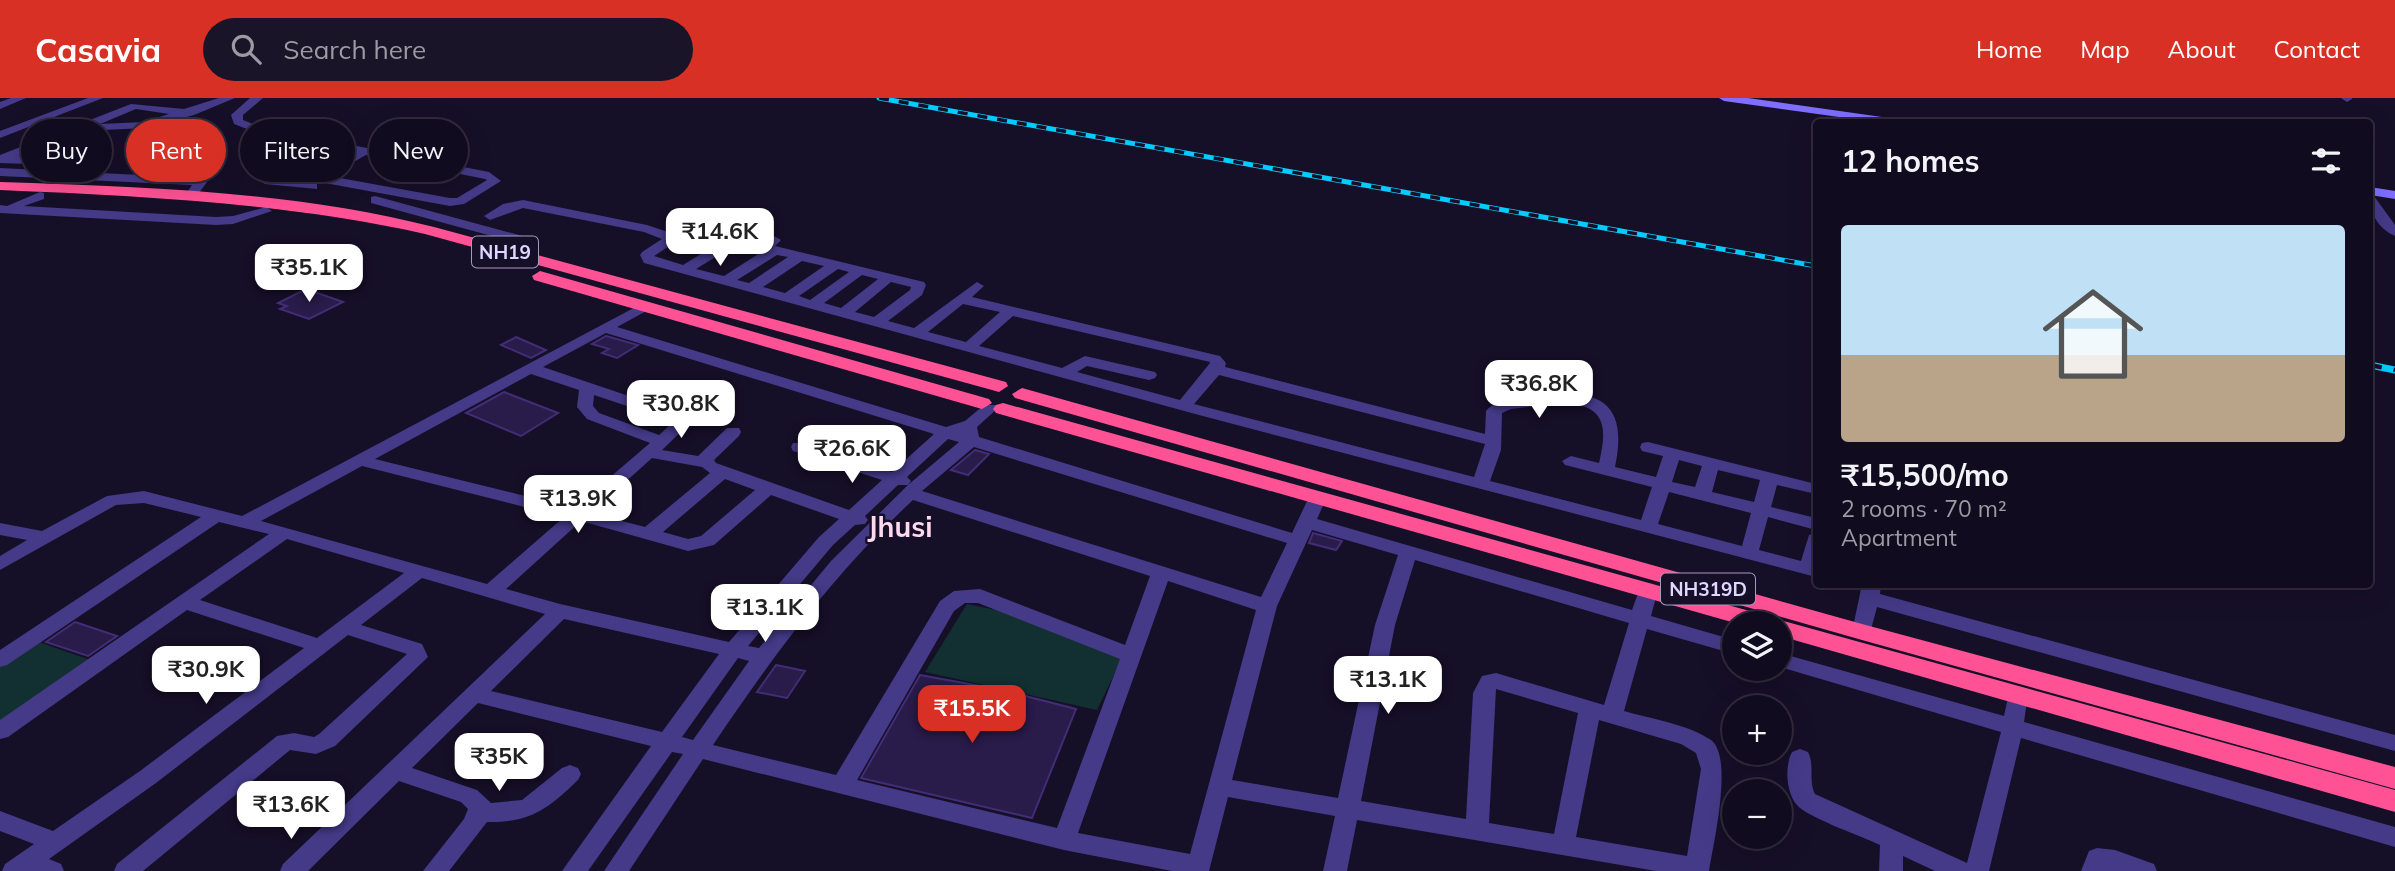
<!DOCTYPE html>
<meta charset="utf-8">
<style>
:root{--surface:#100b1e;--page:#191427;--text:#f1f3f6;--muted:#9c9ba4;--line:#302b3c;--accent:#d93025}
body{margin:0;font-family:Mulish,sans-serif;background:var(--page);color:var(--text);height:100vh;display:flex;flex-direction:column;font-size:26px;white-space:nowrap}
*{box-sizing:border-box;margin:0}
p{font-size:23px;color:var(--muted)}
.icon{flex:none;width:38px;height:38px;fill:none;stroke:currentColor;stroke-width:2;stroke-linecap:round;stroke-linejoin:round}
.map{position:relative;flex:1;overflow:hidden}
.details{position:absolute;left:1813px;top:21px;width:560px;height:469px;display:flex;flex-direction:column;background:var(--surface);border-radius:7px;box-shadow:0 7px 28px #0002,0 0 0 2px var(--line)}
.details>*{flex:none}
.banner{position:absolute;left:21px;top:21px;width:665px;height:63px;display:flex;gap:14px}
.controls{position:absolute;left:1722px;top:513px;display:grid;gap:14px}
.controls a{display:grid;place-items:center;width:70px;height:70px;border-radius:50%;background:var(--surface);box-shadow:0 7px 28px #0002,0 0 0 2px var(--line);font-size:35px}
.price{position:absolute;translate:-50% -60px;padding:0 16px;border-radius:14px;background:#fff;color:#222;font-size:23px;line-height:46px;filter:drop-shadow(0 2px 4px #0008)}
.price::after{content:'';position:absolute;left:50%;top:42px;width:21px;height:16px;margin-left:-10px;background:inherit;clip-path:polygon(0 0,100% 0,50% 100%)}
.price.active{background:var(--accent);color:#fff}
ul{padding:0;list-style:none}
li{display:grid;align-content:center;gap:14px;height:371px;padding:0 28px}
li span{display:grid;place-items:center;height:217px;border-radius:7px;color:#555}
li>.icon{margin-inline-start:auto}
span .icon{width:126px;height:126px;fill:#fffc;stroke-width:1}
li b{font-size:30px}
h2{display:flex;justify-content:space-between;align-items:center;height:84px;padding:0 28px;font-size:30px}
.chip{padding:0 24px;border-radius:32px;background:var(--surface);box-shadow:0 7px 28px #0002,0 0 0 2px var(--line);font-size:24px;line-height:63px}
.chip.active{background:var(--accent);color:#fff}
header{display:flex;align-items:center;gap:42px;box-sizing:border-box;height:98px;padding:0 35px;background:var(--accent);color:#fff}
header strong{font-size:33px}
nav{display:flex;gap:38px;margin-inline-start:auto;font-size:24px}
.search{width:490px;height:63px;background:var(--page);display:flex;align-items:center;gap:18px;box-sizing:border-box;padding:0 24px;border-radius:38px;color:var(--muted);font-size:26px}
.map>svg:first-child{display:block}
.green{fill:#123032}
.building{fill:#291b4a;stroke:#422d76;stroke-width:2}
.lines{fill:none;stroke-linecap:round;stroke-linejoin:round}
.street{fill:#443a88;fill-rule:evenodd}
.secondary{fill:#7f6eff;fill-rule:evenodd}
.highway{fill:#ff5294;fill-rule:evenodd}
.rail-far1-casing{stroke:#03cdff;stroke-width:5}
.rail-casing{stroke:#03cdff;stroke-width:7}
.rail-far1{stroke:#160f28;stroke-width:3.5;stroke-dasharray:10;stroke-linecap:butt}
.rail{stroke:#160f28;stroke-width:4.5;stroke-dasharray:12;stroke-linecap:butt}
.labels{text-anchor:middle;dominant-baseline:central;stroke-width:5;stroke-linejoin:round;paint-order:stroke}
.shield{fill:#160f28;stroke:#a39bbe;stroke-width:2}
.shield-label{font-size:19px;font-weight:bold;fill:#dfd7ff}
.district-label{font-size:28px;font-weight:bold;fill:#ffd9ed;stroke:#160f28}
</style>
<header>
<strong>Casavia</strong>
<div class="search"><svg class="icon" aria-label="search" viewBox="0 0 24 24"><circle cx="10" cy="10" r="6"/><path d="M15 15l6 6"/></svg>Search here</div>
<nav><a>Home</a><a>Map</a><a>About</a><a>Contact</a></nav>
</header>
<div class="map">
<svg width="2395" height="773" viewBox="0 0 2395 773">
<rect width="100%" height="100%" fill="#160f28"/>
<!-- green -->
<g class="green">
<path d="M 967,506 L 1045,522 L 1123,558 L 1097,612 L 925,574 Z"/>
<path d="M 36,543 L 93,563 L 0,628 L 0,567 Z"/>
</g>
<!-- building -->
<g class="building">
<path d="M 306,191 L 343,204 L 309,221 L 280,211 L 287,208 L 278,205 Z"/>
<path d="M 606,238 L 638,247 L 617,260 L 602,255 L 609,251 L 592,246 Z"/>
<path d="M 516,239 L 546,252 L 531,260 L 501,247 Z"/>
<path d="M 504,294 L 558,315 L 521,338 L 466,315 Z"/>
<path d="M 975,352 L 989,356 L 968,377 L 951,372 Z"/>
<path d="M 1313,435 L 1342,443 L 1336,452 L 1309,445 Z"/>
<path d="M 75,524 L 117,538 L 88,558 L 46,544 Z"/>
<path d="M 776,567 L 805,573 L 787,600 L 757,594 Z"/>
<path d="M 920,577 L 1002,592 L 1076,611 L 1032,720 L 861,680 Z"/>
</g>
<g class="lines">
<!-- street -->
<g class="street">
<path d="M 11,0 L 26,0 L 0,11 L 0,4 Z"/>
<path d="M 88,0 L 103,0 L 0,40 L 0,33 Z"/>
<path d="M 219,0 L 235,0 L 194,17 L 145,30 L 82,33 L 18,58 L 54,60 L 58,61 L 58,67 L 0,65 L 0,57 L 131,6 L 184,11 ZM 136,11 L 169,16 L 144,24 L 100,26 Z"/>
<path d="M 250,0 L 263,0 L 243,17 L 243,22 L 260,29 L 489,74 L 501,83 L 464,106 L 450,108 L 314,83 L 314,77 L 353,55 L 257,35 L 234,26 L 231,17 ZM 366,57 L 485,81 L 487,82 L 457,100 L 450,100 L 329,78 Z"/>
<path d="M 2341,0 L 2352,0 L 2352,1 L 2347,4 Z"/>
<path d="M 300,58 L 304,59 L 304,65 L 278,80 L 317,85 L 317,91 L 265,86 L 259,82 Z"/>
<path d="M 0,70 L 201,80 L 207,84 L 196,99 L 192,100 L 186,96 L 192,87 L 0,78 Z"/>
<path d="M 40,94 L 44,95 L 44,101 L 24,108 L 216,119 L 233,118 L 266,109 L 272,113 L 233,126 L 216,127 L 0,115 L 0,107 L 7,108 Z"/>
<path d="M 2370,97 L 2374,98 L 2395,127 L 2395,138 C 2378,131 2369,114 2370,97 Z"/>
<path d="M 375,98 L 537,142 L 539,145 L 532,149 L 371,105 L 371,99 Z"/>
<path d="M 523,102 L 647,127 L 677,137 L 677,143 L 654,158 L 683,167 L 733,136 L 743,136 L 743,142 L 696,171 L 724,178 L 763,153 L 759,150 L 774,138 L 781,142 L 775,148 L 924,184 L 926,187 L 922,197 L 888,223 L 914,230 L 977,184 L 984,188 L 972,199 L 1220,258 L 1226,265 L 1225,269 L 1485,336 L 1486,313 C 1497,300 1516,302 1532,299 C 1593,289 1630,299 1615,369 L 1656,379 L 1663,358 L 1642,353 L 1640,349 L 1642,345 L 1648,344 L 1816,386 L 1816,396 L 1777,387 L 1771,409 L 1816,420 L 1816,432 L 1768,419 L 1759,452 L 1801,463 L 1809,437 L 1816,435 L 1816,479 L 1199,317 L 644,165 L 640,157 L 642,154 L 662,141 L 644,134 L 523,110 L 490,122 L 484,118 L 503,106 ZM 777,157 L 788,159 L 749,185 L 737,182 ZM 802,163 L 824,168 L 785,195 L 763,189 ZM 838,171 L 849,174 L 810,202 L 799,198 ZM 862,177 L 878,181 L 841,210 L 824,205 ZM 891,184 L 911,189 L 910,192 L 874,219 L 855,214 ZM 963,206 L 1000,214 L 966,244 L 928,234 ZM 1013,218 L 1210,264 L 1210,265 L 1180,302 L 1077,274 L 1087,268 L 1149,282 L 1155,280 L 1157,277 L 1155,274 L 1085,258 L 1062,270 L 979,248 ZM 1219,277 L 1485,346 L 1474,379 L 1194,306 ZM 1566,305 C 1607,308 1607,331 1599,365 L 1571,358 L 1562,363 L 1565,367 L 1652,389 L 1641,422 L 1490,383 L 1501,352 L 1502,315 L 1511,311 ZM 1679,362 L 1702,368 L 1695,389 L 1672,384 ZM 1718,372 L 1760,382 L 1754,404 L 1712,394 ZM 1669,394 L 1751,415 L 1742,448 L 1658,426 Z"/>
<path d="M 645,204 L 650,205 L 650,211 L 617,229 L 946,329 L 965,323 L 984,307 L 996,307 L 998,310 L 977,329 L 979,339 L 1292,435 L 1309,399 L 1318,393 L 1327,399 L 1317,421 L 1632,512 L 1641,487 L 1655,487 L 1658,492 L 1651,518 L 1734,542 L 1734,556 L 1647,531 L 1624,613 C 1652,621 1687,626 1711,642 C 1734,659 1713,747 1709,773 L 1656,773 L 1357,722 L 1347,773 L 1323,773 L 1335,718 L 1228,699 L 1209,773 L 1172,773 L 1064,752 L 703,661 L 629,773 L 604,773 L 683,656 L 672,654 L 588,773 L 562,773 L 651,648 L 478,605 L 412,670 L 477,692 L 491,705 L 522,702 L 562,670 L 570,667 L 578,670 L 581,676 L 578,682 C 548,711 530,725 487,724 L 449,773 L 423,773 L 464,721 L 468,711 L 461,704 L 399,683 L 308,773 L 280,773 L 283,766 L 545,516 L 422,480 L 361,527 L 422,546 L 428,559 L 335,648 L 316,656 L 290,652 L 143,773 L 114,773 L 117,766 L 277,638 L 294,635 L 314,639 L 319,636 L 407,556 L 348,537 L 156,685 L 49,761 L 61,766 L 64,773 L 2,773 L 5,766 L 34,746 L 0,733 L 0,713 L 53,733 L 140,673 L 304,550 L 187,512 L 8,639 L 0,641 L 0,622 L 269,436 L 219,424 L 7,567 L 0,569 L 0,552 L 201,419 L 144,405 L 116,407 L 0,472 L 0,458 L 27,442 L 0,437 L 0,425 L 42,433 L 107,398 L 144,393 L 242,418 ZM 606,235 L 934,336 L 892,374 L 805,345 L 793,345 L 791,349 L 793,353 L 882,382 L 849,412 L 716,365 L 714,362 L 739,338 L 741,334 L 739,330 L 727,330 L 698,358 L 662,352 L 688,327 L 682,316 L 543,269 ZM 531,276 L 579,292 L 577,309 L 587,321 L 650,345 L 574,410 L 375,361 ZM 594,297 L 669,322 L 671,326 L 659,337 L 599,315 L 593,308 ZM 948,341 L 959,344 L 908,387 L 911,383 L 907,379 ZM 974,349 L 1287,445 L 1261,499 L 922,393 ZM 652,360 L 702,369 L 710,375 L 645,429 L 591,415 ZM 362,368 L 564,419 L 487,486 L 261,423 ZM 725,381 L 755,392 L 701,438 L 688,441 L 663,434 ZM 898,387 L 908,387 L 831,463 L 759,550 L 748,548 L 833,447 L 855,427 L 865,426 L 868,422 L 865,418 ZM 771,397 L 839,421 L 819,439 L 729,544 L 560,506 L 506,491 L 581,423 L 688,453 L 714,447 ZM 913,402 L 1150,478 L 1125,547 L 980,491 L 954,493 L 940,503 L 836,677 L 713,647 C 772,559 835,474 913,402 ZM 1312,432 L 1398,457 L 1375,527 L 1338,700 L 1232,682 L 1277,508 ZM 287,441 L 404,475 L 317,540 L 200,502 ZM 1415,462 L 1629,525 L 1604,607 L 1496,575 L 1482,578 L 1473,595 L 1466,721 L 1361,703 L 1395,527 ZM 1168,483 L 1256,512 L 1190,756 L 1078,735 ZM 965,505 L 978,505 L 1120,561 L 1057,730 L 857,682 L 954,513 ZM 564,521 L 719,556 L 662,634 L 491,593 ZM 738,560 L 749,563 L 693,642 L 682,639 ZM 1496,591 L 1578,615 L 1554,736 L 1489,725 ZM 1599,622 L 1681,646 L 1696,655 L 1701,671 L 1687,758 L 1576,739 Z"/>
<path d="M 1862,486 L 1881,486 L 1880,496 L 2395,637 L 2395,653 L 1877,509 L 1869,539 L 1855,539 L 1852,534 Z"/>
<path d="M 1780,555 L 2004,618 L 2010,590 L 2017,588 L 2024,590 L 2028,596 L 2024,624 L 2395,729 L 2395,749 L 2021,640 L 1989,773 L 1935,773 L 1903,758 L 1903,773 L 1879,773 L 1880,747 C 1861,738 1815,722 1800,710 C 1786,699 1784,669 1792,654 L 1800,651 L 1808,654 C 1815,667 1808,682 1815,696 L 1967,765 L 2001,634 L 1780,569 Z"/>
<path d="M 2097,750 L 2115,752 L 2154,766 L 2157,773 L 2081,773 L 2089,753 Z"/>
</g>
<!-- secondary -->
<g class="secondary">
<path d="M 1719,0 L 1748,0 L 1896,21 L 1902,24 L 1875,24 L 1724,3 Z"/>
<path d="M 2370,89 L 2395,93 L 2395,101 L 2370,97 Z"/>
</g>
<!-- highway -->
<g class="highway">
<path d="M 0,84 C 145,89 292,93 434,129 L 1006,284 L 1008,288 L 999,294 L 992,292 L 425,136 C 285,105 143,98 0,92 Z"/>
<path d="M 540,173 L 989,301 L 992,305 L 982,311 L 975,309 L 534,182 L 532,178 Z"/>
<path d="M 1022,290 L 1862,526 L 2395,669 L 2395,691 L 1862,542 L 1015,300 L 1012,296 Z"/>
<path d="M 1003,305 L 1764,517 L 1775,523 L 1780,522 L 2395,692 L 2395,714 L 1780,538 L 1780,525 L 1735,525 L 996,315 L 993,311 L 996,307 Z"/>
</g>
<!-- rail-far1 casing -->
<g class="rail-far1-casing">
<path id="rail-far1" d="M 879,0 L 1816,168"/>
</g>
<!-- rail casing -->
<g class="rail-casing">
<path id="rail" d="M 2370,267 L 2395,272"/>
</g>
<!-- rail-far1 -->
<use href="#rail-far1" class="rail-far1"/>
<!-- rail -->
<use href="#rail" class="rail"/>
</g>
<g class="labels">
<!-- shield labels -->
<g class="shield">
<rect x="472" y="138.5" width="66" height="31" rx="5"/>
<rect x="1661" y="475.5" width="94" height="31" rx="5"/>
</g>
<g class="shield-label">
<text x="505" y="154">NH19</text>
<text x="1708" y="491">NH319D</text>
</g>
<!-- district labels -->
<g class="district-label">
<text x="900" y="428">Jhusi</text>
</g>
</g>
</svg>
<div class="controls">
<a><svg class="icon" aria-label="layers" viewBox="0 0 24 24"><path d="M12 4l9 5-9 5-9-5zM3 14l9 5 9-5"/></svg></a>
<a>+</a>
<a>−</a>
</div>
<b class="price" style="left:720px;top:170px">₹14.6K</b>
<b class="price" style="left:309px;top:206px">₹35.1K</b>
<b class="price" style="left:1539px;top:322px">₹36.8K</b>
<b class="price" style="left:681px;top:342px">₹30.8K</b>
<b class="price" style="left:852px;top:387px">₹26.6K</b>
<b class="price" style="left:578px;top:437px">₹13.9K</b>
<b class="price" style="left:765px;top:546px">₹13.1K</b>
<b class="price" style="left:206px;top:608px">₹30.9K</b>
<b class="price" style="left:1388px;top:618px">₹13.1K</b>
<b class="price active" style="left:972px;top:647px">₹15.5K</b>
<b class="price" style="left:499px;top:695px">₹35K</b>
<b class="price" style="left:291px;top:743px">₹13.6K</b>
<div class="banner">
<a class="chip">Buy</a>
<a class="chip active">Rent</a>
<a class="chip">Filters</a>
<a class="chip">New</a>
</div>
<section class="details">
<h2>12 homes<svg class="icon" aria-label="filters" viewBox="0 0 24 24"><path d="M4 7h16M4 17h16"/><circle cx="9" cy="7" r="2"/><circle cx="15" cy="17" r="2"/></svg></h2>
<ul>
<li><span style="background:linear-gradient(#bfe0f5 60%,#b9a48a 0)"><svg class="icon" aria-label="home" viewBox="0 0 24 24"><path d="M3 11l9-7 9 7M6 9v11h12V9"/></svg></span><div><b>₹15,500/mo</b><p>2 rooms · 70 m²</p><p>Apartment</p></div></li>
</ul>
</section>
</div>
